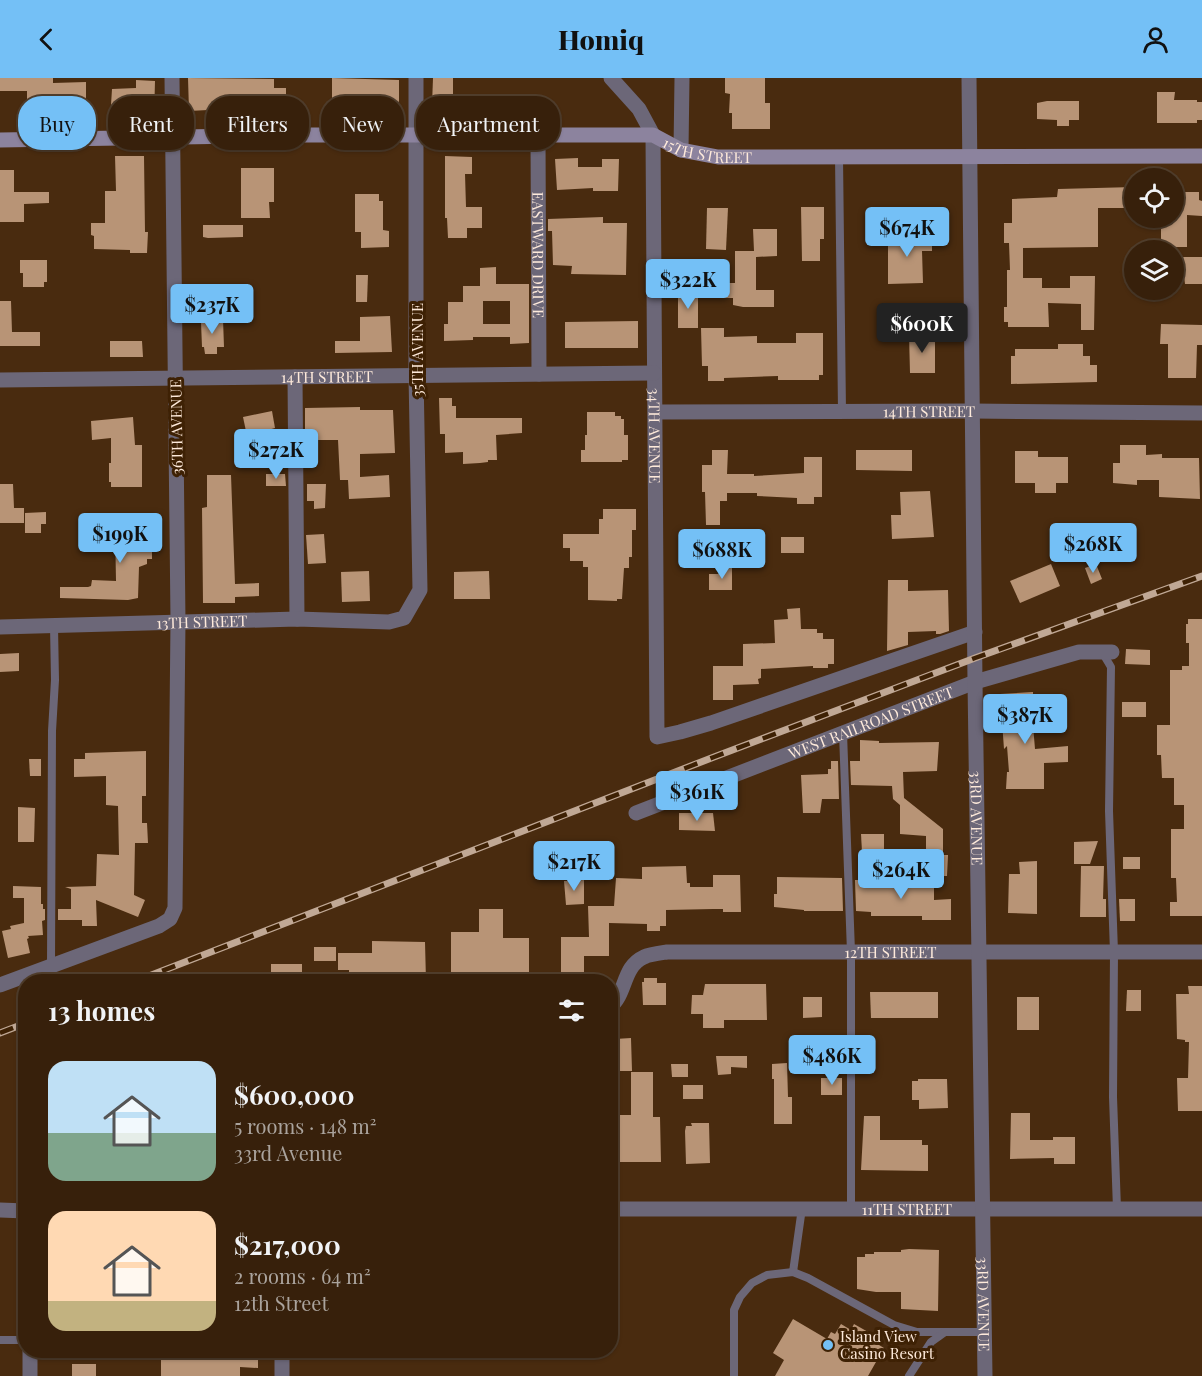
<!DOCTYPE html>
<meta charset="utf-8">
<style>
:root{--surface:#37200b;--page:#3e2814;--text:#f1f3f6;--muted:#aaa39d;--line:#513e2c;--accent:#74c0f6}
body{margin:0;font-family:"Playfair Display",serif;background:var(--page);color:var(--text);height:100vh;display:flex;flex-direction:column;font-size:22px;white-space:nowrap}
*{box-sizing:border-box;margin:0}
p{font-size:20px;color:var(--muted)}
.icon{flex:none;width:33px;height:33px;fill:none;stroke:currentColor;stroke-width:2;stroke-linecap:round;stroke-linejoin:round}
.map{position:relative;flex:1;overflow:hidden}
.details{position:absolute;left:18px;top:896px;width:600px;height:384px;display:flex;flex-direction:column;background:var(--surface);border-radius:24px;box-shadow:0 2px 4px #0004,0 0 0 2px var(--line)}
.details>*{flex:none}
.banner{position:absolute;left:18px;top:18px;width:600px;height:54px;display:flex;gap:12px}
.fabs{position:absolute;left:1124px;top:90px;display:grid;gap:12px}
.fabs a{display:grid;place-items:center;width:60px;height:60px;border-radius:50%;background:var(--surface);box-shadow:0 2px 4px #0004,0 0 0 2px var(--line);font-size:30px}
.price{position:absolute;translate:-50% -51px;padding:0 14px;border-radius:6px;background:var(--accent);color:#111;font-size:20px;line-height:39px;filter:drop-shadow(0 2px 3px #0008)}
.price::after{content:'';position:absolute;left:50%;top:36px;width:18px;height:14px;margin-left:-9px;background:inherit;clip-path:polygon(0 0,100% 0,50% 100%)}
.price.selected{background:#222;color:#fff}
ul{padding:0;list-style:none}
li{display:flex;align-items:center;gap:18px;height:150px;padding:0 30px}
li span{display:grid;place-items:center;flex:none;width:168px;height:120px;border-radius:18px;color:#555}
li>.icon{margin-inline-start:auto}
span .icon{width:72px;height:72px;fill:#fffc;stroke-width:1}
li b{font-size:26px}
h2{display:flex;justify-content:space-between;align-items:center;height:72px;padding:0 30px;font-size:26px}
.tag{padding:0 21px;border-radius:24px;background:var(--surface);box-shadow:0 2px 4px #0004,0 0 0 2px var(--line);font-size:21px;line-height:54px}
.tag.selected{background:var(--accent);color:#111}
header{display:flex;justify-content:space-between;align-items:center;height:78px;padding:0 30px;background:var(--accent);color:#111;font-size:27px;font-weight:800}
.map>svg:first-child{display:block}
.building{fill:#b89476;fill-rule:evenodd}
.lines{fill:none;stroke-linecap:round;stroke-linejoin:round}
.service{stroke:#6c6778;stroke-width:8}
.minor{stroke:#6c6778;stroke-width:15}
.tertiary{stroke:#6c6778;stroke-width:15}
.secondary{stroke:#8c839e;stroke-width:15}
.rail-casing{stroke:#c0a895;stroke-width:7}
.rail{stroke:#3e2104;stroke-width:4.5;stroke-dasharray:14;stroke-linecap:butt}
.poi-dot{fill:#74c0f6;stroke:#3e2104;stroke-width:2}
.labels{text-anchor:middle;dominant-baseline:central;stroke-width:6;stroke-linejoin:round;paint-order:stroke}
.street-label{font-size:15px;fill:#feeadb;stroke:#3e2104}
.poi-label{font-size:15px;fill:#feeadb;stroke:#3e2104;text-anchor:start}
</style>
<header><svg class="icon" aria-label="back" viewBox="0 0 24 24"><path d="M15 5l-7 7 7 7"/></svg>Homiq<svg class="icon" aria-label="person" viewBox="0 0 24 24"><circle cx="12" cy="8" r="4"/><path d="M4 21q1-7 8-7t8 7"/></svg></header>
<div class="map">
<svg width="1202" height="1298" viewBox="0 0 1202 1298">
<rect width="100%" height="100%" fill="#492b0f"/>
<!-- building -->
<g class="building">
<path d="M 0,0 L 53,0 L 53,5 L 86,4 L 86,31 L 41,32 L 41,39 L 27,39 L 27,13 L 0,13 Z"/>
<path d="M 188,0 L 274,1 L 274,10 L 286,10 L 286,21 L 244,22 L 244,27 L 208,28 L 208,32 L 189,33 Z"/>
<path d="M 332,0 L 399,2 L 399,25 L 348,25 L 348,32 L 332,32 Z"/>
<path d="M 433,0 L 453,0 L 453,27 L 432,27 Z"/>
<path d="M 725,0 L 765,0 L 765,25 L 770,25 L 770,51 L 732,51 L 732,35 L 729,35 L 730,16 L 725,15 Z"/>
<path d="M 136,2 L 155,3 L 154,41 L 132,40 L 132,28 L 111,27 L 112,11 L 136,10 Z"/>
<path d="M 1157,14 L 1175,14 L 1174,22 L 1197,22 L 1197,24 L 1202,24 L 1202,42 L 1197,42 L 1197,45 L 1157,45 Z"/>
<path d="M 1047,23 L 1079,23 L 1079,42 L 1069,42 L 1069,48 L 1057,48 L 1057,42 L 1037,41 L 1037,25 Z"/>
<path d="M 115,78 L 144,78 L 145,154 L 148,154 L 147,175 L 130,175 L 130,172 L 94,171 L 94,158 L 91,157 L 91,145 L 105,145 L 105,113 L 116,113 Z"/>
<path d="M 445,78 L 472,79 L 472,96 L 465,96 L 466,129 L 482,129 L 482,150 L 467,150 L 467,160 L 448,160 L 447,140 L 445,140 Z"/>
<path d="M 578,80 L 578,89 L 602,89 L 602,81 L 619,81 L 618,113 L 593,113 L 593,110 L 557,112 L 555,81 Z"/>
<path d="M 241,90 L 274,90 L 274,124 L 269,124 L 270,140 L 241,140 Z"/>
<path d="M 0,92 L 14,92 L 14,114 L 49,114 L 49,125 L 24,126 L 24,144 L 0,144 Z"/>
<path d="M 1134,109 L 1134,130 L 1098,130 L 1098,169 L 1023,170 L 1023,200 L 1042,200 L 1042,210 L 1070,210 L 1070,198 L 1095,198 L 1094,252 L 1081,252 L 1081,226 L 1048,225 L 1049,249 L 1008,249 L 1008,244 L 1004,244 L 1004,229 L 1007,229 L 1007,192 L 1010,192 L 1009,165 L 1004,165 L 1004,145 L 1012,145 L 1012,121 L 1057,119 L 1058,111 Z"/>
<path d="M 1173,114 L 1199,114 L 1199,122 L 1202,123 L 1202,138 L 1187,137 L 1187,169 L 1163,169 L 1163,167 L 1161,167 L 1161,147 L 1173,146 Z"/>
<path d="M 355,116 L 379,116 L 379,123 L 383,123 L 383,152 L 389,153 L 389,169 L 361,170 L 361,154 L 355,154 Z"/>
<path d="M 801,129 L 824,129 L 824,161 L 820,161 L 820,183 L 802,183 Z"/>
<path d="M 707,130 L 728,130 L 726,172 L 706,171 Z"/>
<path d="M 603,139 L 603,145 L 627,145 L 626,197 L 571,196 L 572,188 L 553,187 L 552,153 L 548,153 L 548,141 Z"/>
<path d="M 203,147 L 243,147 L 243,159 L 208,160 L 203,159 Z"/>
<path d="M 753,151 L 777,151 L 777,178 L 756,179 L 756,212 L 774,212 L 774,229 L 743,229 L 733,227 L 733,220 L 718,220 L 718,205 L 735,205 L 735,173 L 754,173 Z"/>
<path d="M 901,157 L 932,157 L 932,173 L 922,173 L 923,205 L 888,206 L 888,160 L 901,160 Z"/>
<path d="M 1177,179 L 1202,179 L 1202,206 L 1185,206 L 1184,198 L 1177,198 Z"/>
<path d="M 20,182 L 47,182 L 47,204 L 44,204 L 44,209 L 23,209 L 23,195 L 20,195 Z"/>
<path d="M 496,189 L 496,206 L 529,206 L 529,265 L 510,266 L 510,259 L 473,259 L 473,262 L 444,263 L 444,246 L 448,246 L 448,224 L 463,224 L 463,208 L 480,208 L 480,190 ZM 483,223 L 510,223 L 510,246 L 483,246 Z"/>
<path d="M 356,197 L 368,197 L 367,224 L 356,224 Z"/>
<rect x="678" y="214" width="20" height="36"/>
<path d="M 216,215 L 231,215 L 231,230 L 217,231 Z"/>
<path d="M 0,223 L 11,223 L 12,254 L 40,254 L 40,268 L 0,268 Z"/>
<path d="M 390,238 L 392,274 L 335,275 L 335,263 L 360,263 L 360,239 Z"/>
<path d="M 206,241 L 223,241 L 224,269 L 217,269 L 217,276 L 205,276 L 204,269 L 202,269 L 201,244 L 206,244 Z"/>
<path d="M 638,243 L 638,270 L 565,270 L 565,244 Z"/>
<path d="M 1161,246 L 1202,247 L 1202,267 L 1197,267 L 1196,300 L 1168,300 L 1168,266 L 1160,266 Z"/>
<path d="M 701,250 L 724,250 L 724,259 L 757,258 L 757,265 L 796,265 L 796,255 L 823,255 L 823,297 L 819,297 L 819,302 L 778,302 L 778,298 L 724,300 L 724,303 L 708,303 L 708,288 L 702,288 Z"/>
<path d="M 909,256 L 929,256 L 929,263 L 935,263 L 935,295 L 910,295 Z"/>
<path d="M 110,263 L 142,263 L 143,279 L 110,279 Z"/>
<path d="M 1058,266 L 1083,266 L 1083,278 L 1090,278 L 1090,287 L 1097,287 L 1097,304 L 1011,306 L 1011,278 L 1015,278 L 1015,271 L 1058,271 Z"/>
<path d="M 439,320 L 452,320 L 452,328 L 456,328 L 456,340 L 522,340 L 522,355 L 496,357 L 497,382 L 488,382 L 488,384 L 480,385 L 463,386 L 463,374 L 445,375 L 445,356 L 440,356 Z"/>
<path d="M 360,329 L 360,332 L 393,332 L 395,375 L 360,376 L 360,399 L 389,397 L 390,419 L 349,421 L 348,402 L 340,402 L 338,362 L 305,362 L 305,330 Z"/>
<path d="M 272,333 L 275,350 L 247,358 L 243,339 Z"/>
<path d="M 587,334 L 615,334 L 615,338 L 621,338 L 621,341 L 624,341 L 624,357 L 628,357 L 628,382 L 622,382 L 622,384 L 581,384 L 581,372 L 585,372 L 585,357 L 587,357 Z"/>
<path d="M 133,339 L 135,367 L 142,367 L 142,409 L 111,409 L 111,404 L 109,404 L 109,385 L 111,385 L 111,360 L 92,362 L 91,343 Z"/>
<path d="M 1120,367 L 1146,367 L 1146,377 L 1162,376 L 1162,380 L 1199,380 L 1200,421 L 1159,419 L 1159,402 L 1137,402 L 1137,407 L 1113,405 L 1113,385 L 1120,385 Z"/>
<path d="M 712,372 L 728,372 L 727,396 L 754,396 L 754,398 L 804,395 L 804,379 L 822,379 L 822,419 L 814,419 L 814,426 L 797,426 L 797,420 L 757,418 L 757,415 L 727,415 L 727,423 L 720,423 L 720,447 L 706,447 L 705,414 L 702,414 L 702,387 L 712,387 Z"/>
<path d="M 856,372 L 912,372 L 912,393 L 856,392 Z"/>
<path d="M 1015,373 L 1038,373 L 1038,379 L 1068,379 L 1068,405 L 1056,405 L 1056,415 L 1035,415 L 1035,405 L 1015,405 Z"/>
<path d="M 266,396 L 285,396 L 286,408 L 266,408 Z"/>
<path d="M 207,397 L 231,397 L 235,506 L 259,505 L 259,518 L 235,519 L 235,525 L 203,525 L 202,430 L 207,429 Z"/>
<path d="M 0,406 L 13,406 L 14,430 L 24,430 L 24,445 L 0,445 Z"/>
<path d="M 307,406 L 326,406 L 325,430 L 314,431 L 314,423 L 307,423 Z"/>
<path d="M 930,413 L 934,459 L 892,461 L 891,437 L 901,437 L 900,414 Z"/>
<path d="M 603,431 L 636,431 L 636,452 L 632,452 L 632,479 L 629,479 L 629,490 L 624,490 L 622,521 L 617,521 L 617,523 L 588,522 L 588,489 L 583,489 L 583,483 L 570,483 L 570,470 L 563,470 L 563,456 L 599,456 L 599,441 L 603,441 Z"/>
<path d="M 46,434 L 46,446 L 41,446 L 41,455 L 25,455 L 25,435 Z"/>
<path d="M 119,437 L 146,437 L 146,463 L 147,468 L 152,468 L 152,481 L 147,481 L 147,486 L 139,489 L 138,520 L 128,522 L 60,520 L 60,509 L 88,509 L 91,508 L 92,502 L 116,503 L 115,450 L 119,450 Z"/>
<path d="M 324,456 L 326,485 L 308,486 L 306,457 Z"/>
<rect x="781" y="459" width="23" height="16"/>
<path d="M 732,484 L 732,512 L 709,512 L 709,496 L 718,496 Z"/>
<path d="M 1051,486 L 1060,508 L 1020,525 L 1010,503 Z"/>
<path d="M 1096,486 L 1102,501 L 1091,506 L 1085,490 Z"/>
<path d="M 369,493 L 370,523 L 342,524 L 341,494 Z"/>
<path d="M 489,493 L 490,521 L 454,521 L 454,494 Z"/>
<path d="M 888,502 L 908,502 L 908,513 L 948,512 L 949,553 L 940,556 L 936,556 L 936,553 L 908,554 L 908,567 L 887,573 Z"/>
<path d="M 800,530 L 801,551 L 817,551 L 817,555 L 823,555 L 823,561 L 834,561 L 834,586 L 828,586 L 828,590 L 813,590 L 813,588 L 761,591 L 761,600 L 758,601 L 759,606 L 733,607 L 733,622 L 713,622 L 713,588 L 743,588 L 743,566 L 775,565 L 774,542 L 788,541 L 787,531 Z"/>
<path d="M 1188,541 L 1202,541 L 1202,838 L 1170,838 L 1170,824 L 1177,824 L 1176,800 L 1171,800 L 1171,751 L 1184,751 L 1184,727 L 1174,727 L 1174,700 L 1162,700 L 1161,677 L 1157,677 L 1157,647 L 1170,647 L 1170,592 L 1182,592 L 1182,588 L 1189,588 L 1189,565 L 1186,565 L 1186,546 L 1188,546 Z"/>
<path d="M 1126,571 L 1150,572 L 1150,587 L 1125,586 Z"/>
<path d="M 19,575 L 19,593 L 0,594 L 0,576 Z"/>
<path d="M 1033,614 L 1033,625 L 1019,647 L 1033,647 L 1035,671 L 1068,668 L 1068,684 L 1044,685 L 1044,711 L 1006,711 L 1007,694 L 1009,694 L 1007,668 L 1004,671 L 1000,616 Z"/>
<rect x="1122" y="624" width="24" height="15"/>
<path d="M 860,662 L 879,663 L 879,665 L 939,664 L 937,693 L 903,694 L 904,720 L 943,751 L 943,777 L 948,777 L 947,798 L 926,798 L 926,758 L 900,756 L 900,727 L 893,721 L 892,708 L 851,707 L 850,683 L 860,683 Z"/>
<path d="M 146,673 L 146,718 L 142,718 L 142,745 L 147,745 L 148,765 L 135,765 L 134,817 L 145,822 L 138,839 L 96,822 L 97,848 L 82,848 L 82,842 L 58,842 L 58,831 L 71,831 L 71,811 L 65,809 L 96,808 L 97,776 L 119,777 L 118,728 L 106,727 L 106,698 L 74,699 L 74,681 L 85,681 L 85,675 Z"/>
<path d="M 29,681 L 41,681 L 41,698 L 30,698 Z"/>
<path d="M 831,683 L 838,683 L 839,721 L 822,721 L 820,735 L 803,735 L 801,697 L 828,696 L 828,691 L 831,691 Z"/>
<path d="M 18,729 L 35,730 L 34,764 L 18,764 Z"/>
<path d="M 679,735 L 713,735 L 715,753 L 679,752 Z"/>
<path d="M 861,756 L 884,756 L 884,774 L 862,774 Z"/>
<path d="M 1098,763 L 1090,786 L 1074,786 L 1074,764 Z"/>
<rect x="1123" y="779" width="17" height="12"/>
<path d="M 1037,783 L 1037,836 L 1008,835 L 1009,796 L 1020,796 L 1019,784 Z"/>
<path d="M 686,788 L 687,805 L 690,805 L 690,809 L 713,809 L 713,797 L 740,797 L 741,834 L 723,834 L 723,831 L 713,831 L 666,832 L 666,848 L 660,848 L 660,853 L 647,853 L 647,846 L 609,845 L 609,878 L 584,878 L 584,897 L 561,896 L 561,859 L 589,859 L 588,828 L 614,828 L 616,800 L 642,801 L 642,789 Z"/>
<path d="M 1081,788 L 1104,788 L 1103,821 L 1106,821 L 1106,839 L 1080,839 Z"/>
<path d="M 777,799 L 842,800 L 843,833 L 804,833 L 804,832 L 774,829 L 774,816 L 777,816 Z"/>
<path d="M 584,802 L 584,826 L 566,827 L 564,803 Z"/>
<path d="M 855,802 L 881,802 L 881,806 L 916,806 L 916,802 L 934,802 L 934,822 L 951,821 L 951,842 L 922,842 L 922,838 L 871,838 L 871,834 L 856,833 Z"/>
<path d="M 13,808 L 41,809 L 41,826 L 43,826 L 43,831 L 45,831 L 45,842 L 42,843 L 43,857 L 28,858 L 29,860 L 27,861 L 30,875 L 8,880 L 2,853 L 11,851 L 10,848 L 24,845 L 24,820 L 13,820 Z"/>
<path d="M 1119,821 L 1135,821 L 1135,843 L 1120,843 Z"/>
<path d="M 479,831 L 503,831 L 503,860 L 529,860 L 529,897 L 478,898 L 478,903 L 451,903 L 451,854 L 479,854 Z"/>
<path d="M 372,863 L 425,864 L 426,903 L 349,903 L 349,892 L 338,892 L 338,875 L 372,875 Z"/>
<rect x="314" y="869" width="22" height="14"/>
<rect x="271" y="886" width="31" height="17"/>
<path d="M 644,900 L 657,900 L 657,905 L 666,905 L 666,927 L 643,927 L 642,904 L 644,904 Z"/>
<path d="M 705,906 L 766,906 L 767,942 L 724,942 L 724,950 L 703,950 L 703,936 L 691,936 L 692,917 L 703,917 Z"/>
<path d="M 1188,908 L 1202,908 L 1202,1033 L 1178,1033 L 1177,1000 L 1188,1000 L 1189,964 L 1185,964 L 1185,962 L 1177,961 L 1176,916 L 1189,916 Z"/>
<path d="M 1127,912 L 1141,912 L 1141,933 L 1126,933 Z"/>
<path d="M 870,914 L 938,914 L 938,940 L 871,940 Z"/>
<path d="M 803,919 L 822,919 L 822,939 L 803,940 Z"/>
<rect x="1017" y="919" width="22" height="33"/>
<path d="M 631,960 L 632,993 L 615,993 L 615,961 Z"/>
<path d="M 804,966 L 822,966 L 822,973 L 837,973 L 837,984 L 798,985 L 798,973 L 804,973 Z"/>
<path d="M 716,978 L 747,978 L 747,990 L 731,989 L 731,996 L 718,997 Z"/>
<path d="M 787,985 L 788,1019 L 792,1019 L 792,1046 L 774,1046 L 774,1001 L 772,1001 L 772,986 Z"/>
<path d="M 671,986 L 688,986 L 688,999 L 672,999 Z"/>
<path d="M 631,994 L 653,994 L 653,1039 L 660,1039 L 661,1084 L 610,1084 L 610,1050 L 612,1044 L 616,1044 L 616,1037 L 631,1037 Z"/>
<rect x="821" y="1000" width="21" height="17"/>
<path d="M 918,1001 L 947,1001 L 948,1030 L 919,1031 L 919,1022 L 912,1022 L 912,1003 L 918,1003 Z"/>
<rect x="683" y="1007" width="20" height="14"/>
<path d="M 1011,1035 L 1030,1035 L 1030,1062 L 1053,1062 L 1053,1059 L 1075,1059 L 1075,1086 L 1054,1086 L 1054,1080 L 1010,1081 Z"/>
<path d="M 864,1038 L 880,1038 L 880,1062 L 922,1062 L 922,1067 L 928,1067 L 928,1093 L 861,1092 Z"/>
<path d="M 691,1045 L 709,1045 L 710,1085 L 686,1086 L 685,1053 L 686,1048 L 692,1048 Z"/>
<path d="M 909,1171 L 939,1172 L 938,1233 L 901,1231 L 901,1214 L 876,1214 L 857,1211 L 857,1179 L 865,1179 L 865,1176 L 874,1176 L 874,1174 L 901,1174 L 901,1172 Z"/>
<path d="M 793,1241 L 827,1261 L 831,1254 L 835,1256 L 841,1246 L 851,1252 L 854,1246 L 877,1259 L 874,1264 L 884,1270 L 868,1298 L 775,1298 L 784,1282 L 773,1275 Z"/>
<path d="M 189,1272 L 211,1272 L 211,1276 L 246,1276 L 246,1272 L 258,1272 L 258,1290 L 240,1289 L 240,1298 L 161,1298 L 161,1282 L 170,1282 L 170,1274 L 189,1274 Z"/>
<rect x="72" y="1286" width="24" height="12"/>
</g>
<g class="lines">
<!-- service -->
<g class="service">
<path d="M 839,79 L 842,333"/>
<path d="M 1102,574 L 1111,589 L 1109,733 L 1114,874 L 1113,1019 L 1117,1131"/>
<path d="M 843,655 L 851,874 L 851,1130"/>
<path d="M 51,888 L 52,653 L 55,602 L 54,548"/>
<path d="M 793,1194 L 802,1130"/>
<path d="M 0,1262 L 26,1262"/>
<path d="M 734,1298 L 734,1232 L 740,1219 L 752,1205 L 767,1197 L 793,1194 L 808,1200 L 894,1247 L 917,1254 L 945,1254"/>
<path d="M 909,1298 L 931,1264 L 945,1254 L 984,1254"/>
</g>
<!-- minor -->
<g class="minor">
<path id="s1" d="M 611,0 L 639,31 L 653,57 L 657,659 L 680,654 L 711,645 L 975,554"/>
<path id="s2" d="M 538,57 L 539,296"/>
<path d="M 681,72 L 682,0"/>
<path d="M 295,299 L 297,541"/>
<path id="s3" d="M 0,302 L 654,295"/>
<path id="s4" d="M 656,334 L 972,333 L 1202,335"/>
<path id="s5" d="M 0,549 L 297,541 L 389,544 L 404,540 L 420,512 L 416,297 L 416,0"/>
<path id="s6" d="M 636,735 L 975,604 L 1079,574 L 1112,574"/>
<path d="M 0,907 L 159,848 L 170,841 L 175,830 L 178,543 L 172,0"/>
<path id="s7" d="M 610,929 C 627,915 622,889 644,879 C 650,876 660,875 667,874 L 1202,874"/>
<path id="s8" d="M 610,1131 L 1202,1131"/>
<path d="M 0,1132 L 26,1133"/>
<path d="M 30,1272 L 30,1298"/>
<path d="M 282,1272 L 282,1298"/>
</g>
<!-- tertiary -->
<path class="tertiary" id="s9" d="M 969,0 L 975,604 L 985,1298"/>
<!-- secondary -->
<path class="secondary" id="s10" d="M 0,62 L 294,57 L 653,57 L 681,72 L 718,79 L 1202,78"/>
<!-- rail casing -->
<g class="rail-casing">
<g id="rail">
<path d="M 136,903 L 714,679 L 975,580 L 1202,498"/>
<path d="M 0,955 L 26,945"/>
</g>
</g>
<!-- rail -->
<use href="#rail" class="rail"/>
</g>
<!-- markers -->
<circle class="poi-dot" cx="828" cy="1267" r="6"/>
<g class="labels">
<!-- street labels -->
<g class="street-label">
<text stroke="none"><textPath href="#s10" startOffset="711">15TH STREET</textPath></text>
<text stroke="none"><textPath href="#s2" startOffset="120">EASTWARD DRIVE</textPath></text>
<text transform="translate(417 272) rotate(-90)">35TH AVENUE</text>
<text stroke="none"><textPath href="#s3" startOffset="327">14TH STREET</textPath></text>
<text stroke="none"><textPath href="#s4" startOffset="273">14TH STREET</textPath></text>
<text transform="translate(176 349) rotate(-91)">36TH AVENUE</text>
<text stroke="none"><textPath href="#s1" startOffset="372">34TH AVENUE</textPath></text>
<text stroke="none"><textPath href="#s5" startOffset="202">13TH STREET</textPath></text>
<text stroke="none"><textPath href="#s6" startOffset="252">WEST RAILROAD STREET</textPath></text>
<text stroke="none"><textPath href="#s9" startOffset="740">33RD AVENUE</textPath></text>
<text stroke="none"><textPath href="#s7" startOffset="309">12TH STREET</textPath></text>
<text stroke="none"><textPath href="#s8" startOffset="297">11TH STREET</textPath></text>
<text stroke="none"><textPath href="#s9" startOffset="1226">33RD AVENUE</textPath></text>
</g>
<!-- poi labels -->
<g class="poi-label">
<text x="840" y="1258">Island View<tspan x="840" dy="17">Casino Resort</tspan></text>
</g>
</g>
</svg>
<div class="fabs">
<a><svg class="icon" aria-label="locate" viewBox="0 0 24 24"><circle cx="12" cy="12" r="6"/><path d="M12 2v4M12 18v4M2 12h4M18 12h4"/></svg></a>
<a><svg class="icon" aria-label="layers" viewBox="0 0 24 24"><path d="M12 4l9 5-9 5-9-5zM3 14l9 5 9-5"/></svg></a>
</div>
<b class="price" style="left:907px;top:180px">$674K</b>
<b class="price" style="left:688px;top:232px">$322K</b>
<b class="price" style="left:212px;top:257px">$237K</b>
<b class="price selected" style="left:922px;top:276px">$600K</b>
<b class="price" style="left:276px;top:402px">$272K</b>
<b class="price" style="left:120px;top:486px">$199K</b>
<b class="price" style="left:1093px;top:496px">$268K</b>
<b class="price" style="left:722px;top:502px">$688K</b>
<b class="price" style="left:1025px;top:667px">$387K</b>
<b class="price" style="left:697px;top:744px">$361K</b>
<b class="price" style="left:574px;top:814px">$217K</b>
<b class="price" style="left:901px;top:822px">$264K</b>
<b class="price" style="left:832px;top:1008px">$486K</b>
<div class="banner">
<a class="tag selected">Buy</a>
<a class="tag">Rent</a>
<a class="tag">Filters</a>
<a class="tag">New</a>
<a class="tag">Apartment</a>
</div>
<section class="details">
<h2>13 homes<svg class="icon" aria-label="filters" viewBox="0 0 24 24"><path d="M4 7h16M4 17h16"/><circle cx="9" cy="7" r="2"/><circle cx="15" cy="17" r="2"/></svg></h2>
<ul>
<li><span style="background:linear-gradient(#bfe0f5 60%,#7fa58c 0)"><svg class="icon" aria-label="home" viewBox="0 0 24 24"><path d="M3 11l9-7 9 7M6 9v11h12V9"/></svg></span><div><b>$600,000</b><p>5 rooms · 148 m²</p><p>33rd Avenue</p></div></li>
<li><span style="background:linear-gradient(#ffd9b3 75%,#c2b280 0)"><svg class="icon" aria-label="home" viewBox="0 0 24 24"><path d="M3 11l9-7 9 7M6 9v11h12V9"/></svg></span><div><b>$217,000</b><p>2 rooms · 64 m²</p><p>12th Street</p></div></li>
</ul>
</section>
</div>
